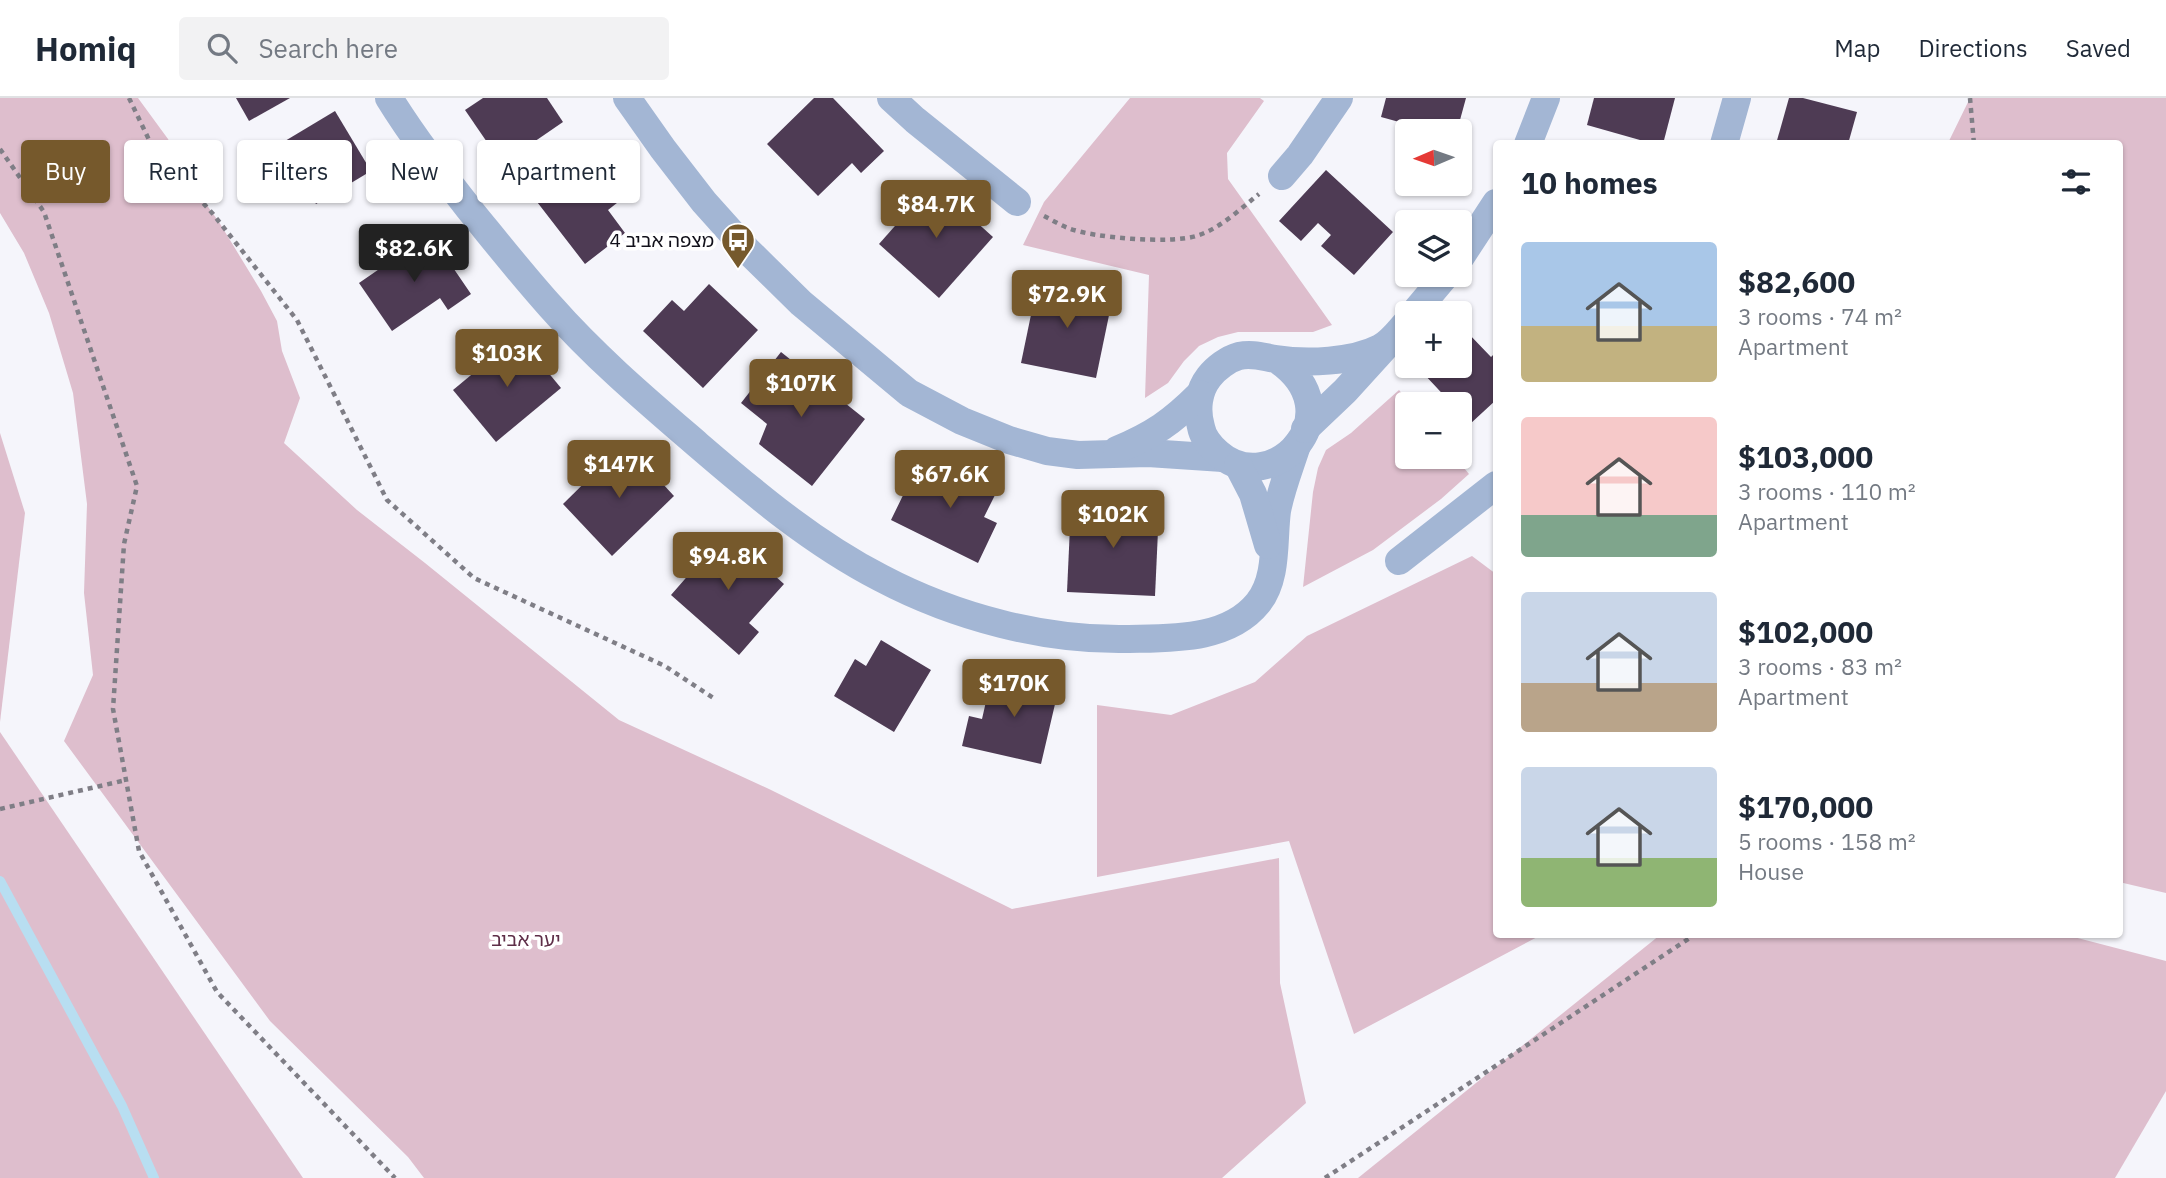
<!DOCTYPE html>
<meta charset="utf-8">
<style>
:root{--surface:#fff;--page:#f2f2f3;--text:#1f2937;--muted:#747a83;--line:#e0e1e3;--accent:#76592c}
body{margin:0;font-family:"IBM Plex Sans","Noto Sans Hebrew",sans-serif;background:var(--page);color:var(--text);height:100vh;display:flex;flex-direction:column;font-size:26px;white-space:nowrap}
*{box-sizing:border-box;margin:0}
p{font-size:23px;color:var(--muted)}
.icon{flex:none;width:38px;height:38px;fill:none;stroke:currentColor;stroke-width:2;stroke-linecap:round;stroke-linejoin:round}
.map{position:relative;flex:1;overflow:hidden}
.details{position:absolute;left:1493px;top:42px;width:630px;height:798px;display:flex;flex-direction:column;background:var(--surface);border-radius:7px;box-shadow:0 2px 5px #0004}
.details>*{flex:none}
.banner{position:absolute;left:21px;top:42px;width:665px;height:63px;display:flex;gap:14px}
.needle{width:46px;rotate:268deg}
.buttons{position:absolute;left:1395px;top:21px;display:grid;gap:14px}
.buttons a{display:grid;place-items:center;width:77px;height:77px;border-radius:7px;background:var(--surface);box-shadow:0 2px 5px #0004;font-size:35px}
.price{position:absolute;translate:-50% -60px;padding:0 16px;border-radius:7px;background:var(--accent);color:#fff;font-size:23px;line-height:46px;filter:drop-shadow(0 2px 4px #0008)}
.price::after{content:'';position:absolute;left:50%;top:42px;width:21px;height:16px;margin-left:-10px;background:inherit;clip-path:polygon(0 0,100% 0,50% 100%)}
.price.on{background:#222;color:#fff}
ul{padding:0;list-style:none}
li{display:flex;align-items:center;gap:21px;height:175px;padding:0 28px}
li span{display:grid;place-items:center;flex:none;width:196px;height:140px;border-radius:7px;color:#555}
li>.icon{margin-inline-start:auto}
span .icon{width:84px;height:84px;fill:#fffc;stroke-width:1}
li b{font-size:30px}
h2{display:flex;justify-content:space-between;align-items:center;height:84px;padding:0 28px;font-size:30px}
.tag{padding:0 24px;border-radius:7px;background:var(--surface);box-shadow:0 2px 5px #0004;font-size:24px;line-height:63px}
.tag.on{background:var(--accent);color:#fff}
header{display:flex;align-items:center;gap:42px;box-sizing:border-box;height:98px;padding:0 35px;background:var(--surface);border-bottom:2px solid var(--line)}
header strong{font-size:33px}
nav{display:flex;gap:38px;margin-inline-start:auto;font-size:24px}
.search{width:490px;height:63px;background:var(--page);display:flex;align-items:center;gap:18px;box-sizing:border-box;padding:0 24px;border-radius:7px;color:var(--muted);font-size:26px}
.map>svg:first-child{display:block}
.green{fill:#debecd}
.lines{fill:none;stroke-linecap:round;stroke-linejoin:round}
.stream{stroke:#b8def1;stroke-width:10}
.building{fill:#4e3b54}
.path{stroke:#7f7e86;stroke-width:4.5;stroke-dasharray:5 5;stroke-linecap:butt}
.minor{stroke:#a3b6d4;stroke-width:28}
.labels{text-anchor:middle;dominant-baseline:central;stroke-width:7;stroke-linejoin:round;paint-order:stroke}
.poi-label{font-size:19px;fill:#11101a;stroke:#fff;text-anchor:end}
.park-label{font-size:19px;fill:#5e2e48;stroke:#fff}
</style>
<header>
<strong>Homiq</strong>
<div class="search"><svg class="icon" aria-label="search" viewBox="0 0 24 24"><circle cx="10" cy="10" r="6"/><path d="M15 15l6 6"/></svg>Search here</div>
<nav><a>Map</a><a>Directions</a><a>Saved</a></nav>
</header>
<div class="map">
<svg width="2166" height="1080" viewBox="0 0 2166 1080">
<rect width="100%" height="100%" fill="#f5f5fb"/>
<!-- green -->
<g class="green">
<path d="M 0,0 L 138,0 L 168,41 L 201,99 L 219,124 L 261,193 L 277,223 L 282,253 L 300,300 L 284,345 L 357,412 L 425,465 L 619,622 L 769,691 L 1012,811 L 1279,760 L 1280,885 L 1306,1005 L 1222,1080 L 424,1080 L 408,1059 L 270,923 L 64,643 L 93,577 L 84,495 L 87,406 L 73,295 L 49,215 L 24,155 L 0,115 Z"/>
<path d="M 1130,0 L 1260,0 L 1264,3 L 1227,55 L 1228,81 L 1332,227 L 1313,234 L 1238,234 L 1218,239 L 1199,248 L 1184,263 L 1168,285 L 1145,300 L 1149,177 L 1023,147 L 1044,104 Z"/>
<path d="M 1970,0 L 2166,0 L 2166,795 L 2119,784 L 2119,46 L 1948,45 Z"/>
<path d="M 1399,292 L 1411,306 L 1407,306 L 1407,359 L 1455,359 L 1469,376 L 1441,401 L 1373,452 L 1303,489 L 1313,394 L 1318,370 L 1326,352 L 1351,335 Z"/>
<path d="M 0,335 L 25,415 L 0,624 Z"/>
<path d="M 1472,458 L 1496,476 L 1496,836 L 1541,837 L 1354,936 L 1289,743 L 1097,779 L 1097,607 L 1171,617 L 1255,584 L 1307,538 Z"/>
<path d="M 0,634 L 303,1080 L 0,1080 Z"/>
<path d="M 1660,837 L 2066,837 L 2166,863 L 2166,993 L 2115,1080 L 1358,1080 Z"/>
</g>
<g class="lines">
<!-- stream -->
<path class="stream" d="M 0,783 L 122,1008 L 154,1080"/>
</g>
<!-- building -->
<g class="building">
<path d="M 236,0 L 290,0 L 249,23 Z"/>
<path d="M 483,0 L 547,0 L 563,24 L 502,66 L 465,12 Z"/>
<path d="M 814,0 L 833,0 L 884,53 L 861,75 L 852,65 L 818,98 L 767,46 Z"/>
<path d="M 1386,0 L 1466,0 L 1457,33 L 1432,33 L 1381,19 Z"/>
<path d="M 1594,0 L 1675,0 L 1663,46 L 1654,46 L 1587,27 Z"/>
<path d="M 1789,0 L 1803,0 L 1857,14 L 1848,46 L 1776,46 Z"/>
<path d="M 335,13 L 371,73 L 316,106 L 280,46 Z"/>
<path d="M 589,58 L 622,101 L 608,112 L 625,135 L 585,166 L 534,100 Z"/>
<path d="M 1326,72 L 1393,134 L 1354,177 L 1321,148 L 1331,137 L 1318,125 L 1301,143 L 1279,123 Z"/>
<path d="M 933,85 L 993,139 L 939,200 L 879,146 Z"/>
<path d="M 430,136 L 471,196 L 448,212 L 440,200 L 392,233 L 359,185 Z"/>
<path d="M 1038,183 L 1113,198 L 1096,280 L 1021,265 Z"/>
<path d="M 709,186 L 758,232 L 703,290 L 643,233 L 672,202 L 684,213 Z"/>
<path d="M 1467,234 L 1491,259 L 1496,254 L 1496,302 L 1470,326 L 1460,315 L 1460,306 L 1452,306 L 1423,275 L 1430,268 L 1460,268 L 1460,240 Z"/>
<path d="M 518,238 L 561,290 L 496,344 L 453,292 Z"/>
<path d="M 781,254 L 865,321 L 812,388 L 759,346 L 767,326 L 741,305 Z"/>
<path d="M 625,345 L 674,398 L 612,458 L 563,406 Z"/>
<path d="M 940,360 L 999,389 L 984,419 L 997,425 L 978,465 L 891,422 L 909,385 L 924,392 Z"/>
<path d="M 1071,407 L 1159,411 L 1155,498 L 1067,494 Z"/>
<path d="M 726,434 L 784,486 L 749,525 L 759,534 L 739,557 L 671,497 Z"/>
<path d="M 881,542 L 931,572 L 894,634 L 834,598 L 855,561 L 866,568 Z"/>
<path d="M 993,573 L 1059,589 L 1041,666 L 962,648 L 969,618 L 982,621 Z"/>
</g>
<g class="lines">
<!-- path -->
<g class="path">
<path d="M 129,0 L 151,46 L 213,116 L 297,222 L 387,402 L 474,480 L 665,568 L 715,601"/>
<path d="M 1970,0 L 1974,46"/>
<path d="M 0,51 L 44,114 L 137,388 L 124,446 L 113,611 L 139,753 L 217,894 L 395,1080"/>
<path d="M 1044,118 C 1052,122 1060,127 1068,130 C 1093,140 1170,146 1196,138 C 1220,131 1240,111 1259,96"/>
<path d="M 0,711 L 126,682"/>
<path d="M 1325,1080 L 1696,836"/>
</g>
<!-- minor -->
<g class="minor">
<path d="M 389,0 C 413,39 442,76 470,112 C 497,145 523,178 551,209 C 595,259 647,303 698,347 C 755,396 813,445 881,480 C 955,519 1045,543 1129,541 C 1173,540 1228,542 1258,505 C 1278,480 1273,443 1277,413 C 1281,391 1290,369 1297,347"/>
<path d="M 627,0 L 663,51 L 704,104 L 748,153 L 801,205 L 909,295 L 962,323 L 1009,342 L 1047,353 L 1078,357 L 1148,355 L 1223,360"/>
<path d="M 891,0 L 915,22 L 1017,104"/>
<path d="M 1528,46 L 1546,0"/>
<path d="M 1724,46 L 1737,0"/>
<path d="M 1282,78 L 1300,57 L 1339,0"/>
<path d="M 1460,160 L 1496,105"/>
<path d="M 1414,215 L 1446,177"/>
<path d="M 1276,261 C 1357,315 1272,403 1218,355 C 1210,348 1203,340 1201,329 C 1196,312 1198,293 1209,279 C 1216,270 1228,261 1239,258 C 1253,255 1263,259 1276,261 C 1306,266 1353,264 1380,250 C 1391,244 1399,233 1407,224"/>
<path d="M 1305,331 L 1345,293 L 1385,249"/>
<path d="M 1117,352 C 1153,337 1172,324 1200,296"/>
<path d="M 1238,367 L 1253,396 L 1268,447"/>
<path d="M 1399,463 L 1496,387"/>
</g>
</g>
<!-- icons -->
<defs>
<g id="bus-pin" transform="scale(1.75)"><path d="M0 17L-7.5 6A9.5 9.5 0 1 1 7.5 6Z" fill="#76592c" stroke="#fff"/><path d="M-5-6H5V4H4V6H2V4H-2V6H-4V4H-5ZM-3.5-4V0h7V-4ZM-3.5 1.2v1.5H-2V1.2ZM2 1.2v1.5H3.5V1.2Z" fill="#fff"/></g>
</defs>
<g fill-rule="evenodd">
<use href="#bus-pin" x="738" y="142"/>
</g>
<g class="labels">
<!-- poi labels -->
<g class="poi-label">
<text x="714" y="142">מצפה אביב 4</text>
</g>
<!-- park labels -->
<g class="park-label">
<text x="526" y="841">יער אביב</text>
</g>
</g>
</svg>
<div class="buttons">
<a><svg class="needle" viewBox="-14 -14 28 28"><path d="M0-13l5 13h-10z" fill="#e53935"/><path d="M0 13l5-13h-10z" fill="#747a83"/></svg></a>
<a><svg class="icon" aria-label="layers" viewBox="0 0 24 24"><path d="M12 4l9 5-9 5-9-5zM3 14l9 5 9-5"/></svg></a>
<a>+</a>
<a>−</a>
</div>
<b class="price" style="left:936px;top:142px">$84.7K</b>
<b class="price on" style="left:414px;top:186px">$82.6K</b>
<b class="price" style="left:1067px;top:232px">$72.9K</b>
<b class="price" style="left:507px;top:291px">$103K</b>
<b class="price" style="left:801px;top:321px">$107K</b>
<b class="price" style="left:619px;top:402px">$147K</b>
<b class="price" style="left:950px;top:412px">$67.6K</b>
<b class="price" style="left:1113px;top:452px">$102K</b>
<b class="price" style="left:728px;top:494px">$94.8K</b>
<b class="price" style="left:1014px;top:621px">$170K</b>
<div class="banner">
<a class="tag on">Buy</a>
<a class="tag">Rent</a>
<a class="tag">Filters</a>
<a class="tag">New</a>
<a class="tag">Apartment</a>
</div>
<section class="details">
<h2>10 homes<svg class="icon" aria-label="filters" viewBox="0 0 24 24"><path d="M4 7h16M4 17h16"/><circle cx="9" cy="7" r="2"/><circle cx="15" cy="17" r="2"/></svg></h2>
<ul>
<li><span style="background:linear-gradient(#a9c7e8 60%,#c2b280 0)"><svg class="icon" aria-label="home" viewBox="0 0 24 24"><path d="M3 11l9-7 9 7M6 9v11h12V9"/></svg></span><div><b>$82,600</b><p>3 rooms · 74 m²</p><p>Apartment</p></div></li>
<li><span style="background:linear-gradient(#f6c9c9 70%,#7fa58c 0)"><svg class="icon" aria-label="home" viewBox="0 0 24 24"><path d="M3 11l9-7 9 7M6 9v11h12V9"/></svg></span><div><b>$103,000</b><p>3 rooms · 110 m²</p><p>Apartment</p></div></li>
<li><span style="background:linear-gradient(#c9d6e8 65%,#b9a48a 0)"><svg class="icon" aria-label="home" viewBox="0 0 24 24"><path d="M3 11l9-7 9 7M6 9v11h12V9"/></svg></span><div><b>$102,000</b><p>3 rooms · 83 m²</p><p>Apartment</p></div></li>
<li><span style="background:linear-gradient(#c9d6e8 65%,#8fb573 0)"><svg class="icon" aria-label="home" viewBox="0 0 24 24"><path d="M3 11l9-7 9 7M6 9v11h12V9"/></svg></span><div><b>$170,000</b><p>5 rooms · 158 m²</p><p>House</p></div></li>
</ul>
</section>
</div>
